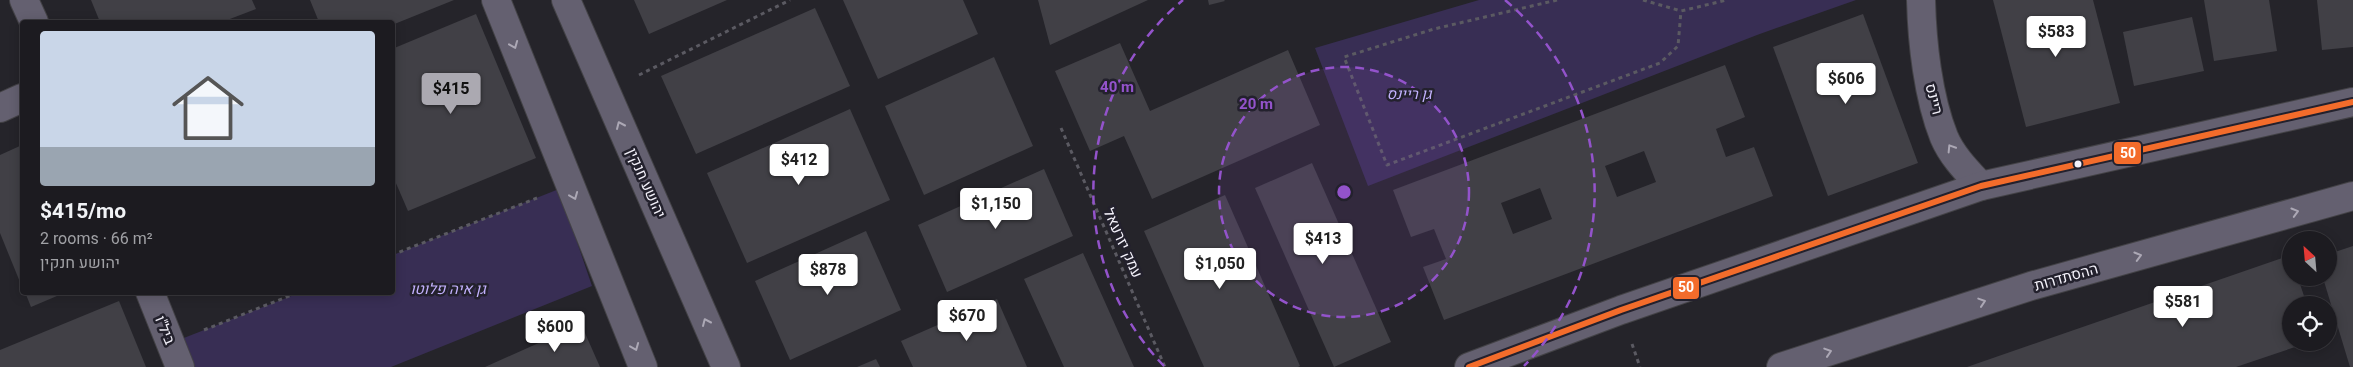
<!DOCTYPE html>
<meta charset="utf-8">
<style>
:root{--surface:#1c1b20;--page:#29282d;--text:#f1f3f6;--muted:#a0a1a5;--line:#3a393e;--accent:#aba9b1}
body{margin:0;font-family:Georgia,Heebo,serif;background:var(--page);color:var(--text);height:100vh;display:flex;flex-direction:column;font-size:19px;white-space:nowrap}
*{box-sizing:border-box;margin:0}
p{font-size:16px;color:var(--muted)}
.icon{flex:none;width:28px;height:28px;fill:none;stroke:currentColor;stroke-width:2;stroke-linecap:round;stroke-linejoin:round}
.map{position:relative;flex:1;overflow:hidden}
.panel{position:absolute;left:20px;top:20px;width:375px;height:275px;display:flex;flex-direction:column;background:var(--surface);border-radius:5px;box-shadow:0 2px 12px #0003,0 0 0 1px var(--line)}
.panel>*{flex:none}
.needle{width:32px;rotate:334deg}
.controls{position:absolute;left:2282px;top:231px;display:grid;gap:10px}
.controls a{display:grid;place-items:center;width:55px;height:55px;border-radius:50%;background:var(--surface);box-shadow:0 2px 12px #0003,0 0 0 1px var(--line);font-size:25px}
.price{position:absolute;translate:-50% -42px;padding:0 11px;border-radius:5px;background:#fff;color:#222;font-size:16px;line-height:32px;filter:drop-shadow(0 1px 2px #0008)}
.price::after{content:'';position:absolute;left:50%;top:30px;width:15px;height:11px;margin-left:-8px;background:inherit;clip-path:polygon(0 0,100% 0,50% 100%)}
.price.active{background:var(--accent);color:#111}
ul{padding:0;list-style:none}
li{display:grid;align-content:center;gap:10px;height:265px;padding:0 20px}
li span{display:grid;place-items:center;height:155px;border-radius:5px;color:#555}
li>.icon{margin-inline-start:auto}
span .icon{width:90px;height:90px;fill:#fffc;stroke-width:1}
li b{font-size:21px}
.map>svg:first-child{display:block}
.green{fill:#382e54}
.building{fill:#414046;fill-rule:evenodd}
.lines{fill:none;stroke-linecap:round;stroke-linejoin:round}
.minor-casing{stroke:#434246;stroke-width:30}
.tertiary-casing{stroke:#434246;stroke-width:30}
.path{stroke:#5b5a62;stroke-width:3;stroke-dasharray:4 4;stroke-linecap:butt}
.minor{stroke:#646070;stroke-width:28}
.tertiary{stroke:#646070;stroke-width:28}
.bus-1-casing{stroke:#23212d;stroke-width:10}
.bus-1{stroke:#f36c2b;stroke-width:6}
.oneway{stroke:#aca8b5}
.ring{fill:none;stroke:#9353cb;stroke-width:2.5;stroke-dasharray:9 6}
.bus-dot{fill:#f3f1fa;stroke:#23212d;stroke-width:2}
.labels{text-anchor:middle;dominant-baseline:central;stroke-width:5;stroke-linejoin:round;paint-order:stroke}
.park-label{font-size:15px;font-style:italic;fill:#c2b1fd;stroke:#23212d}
.street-label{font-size:15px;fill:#f3f1fa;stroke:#23212d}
.centre{fill:#9353cb;stroke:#23212d;stroke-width:2.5}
.ring-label{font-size:15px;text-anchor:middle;font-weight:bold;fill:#9353cb;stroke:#23212d;stroke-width:5;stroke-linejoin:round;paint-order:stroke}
.line-badge{stroke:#23212d;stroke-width:2}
.badge-label{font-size:14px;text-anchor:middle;font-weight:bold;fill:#fff}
</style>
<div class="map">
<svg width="2353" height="367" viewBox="0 0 2353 367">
<rect width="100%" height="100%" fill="#25242a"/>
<!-- green -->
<g class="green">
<path d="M 1479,0 L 1856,0 L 1757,35 L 1368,186 L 1315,48 Z"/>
<path d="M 559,189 L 592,286 L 391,367 L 182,367 L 171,343 L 299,293 L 392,292 L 393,255 Z"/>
</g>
<!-- building -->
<g class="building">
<path d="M 91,0 L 252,0 L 256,9 L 222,22 L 100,22 Z"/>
<path d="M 310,0 L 454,0 L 392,25 L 392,22 L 319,22 Z"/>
<path d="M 634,0 L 727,0 L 649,34 Z"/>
<path d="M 843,0 L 963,0 L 978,34 L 878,79 Z"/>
<path d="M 1038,0 L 1148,0 L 1050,45 Z"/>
<path d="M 1208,0 L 1224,0 L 1225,1 L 1209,5 Z"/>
<path d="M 1993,0 L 2093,0 L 2120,103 L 2026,127 Z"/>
<path d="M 2204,0 L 2269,0 L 2277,51 L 2214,61 Z"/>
<path d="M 2317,0 L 2353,0 L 2353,47 L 2322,50 Z"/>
<path d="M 815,8 L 850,86 L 696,154 L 661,76 Z"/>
<path d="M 476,14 L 536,158 L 408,211 L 392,174 L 392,49 Z"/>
<path d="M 1863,14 L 1918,163 L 1828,196 L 1773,47 Z"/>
<path d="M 2192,17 L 2204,71 L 2134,86 L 2123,32 Z"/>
<path d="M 1120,43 L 1150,111 L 1288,50 L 1320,125 L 1152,199 L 1124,136 L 1090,151 L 1055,71 Z"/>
<path d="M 994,57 L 1033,146 L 924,195 L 885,106 Z"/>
<path d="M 1725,65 L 1745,117 L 1716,129 L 1726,157 L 1754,147 L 1773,196 L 1444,320 L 1423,267 L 1446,259 L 1434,229 L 1411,237 L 1393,190 ZM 1644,151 L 1656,182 L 1617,197 L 1605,166 ZM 1540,188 L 1552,219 L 1513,234 L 1501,203 Z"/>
<path d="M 850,109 L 890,200 L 747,263 L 707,173 Z"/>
<path d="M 22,145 L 22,287 L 0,233 L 0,155 Z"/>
<path d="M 1312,163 L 1391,342 L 1334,367 L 1255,188 Z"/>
<path d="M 1044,169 L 1073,236 L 947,292 L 918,225 Z"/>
<path d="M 1225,195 L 1300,366 L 1298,367 L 1204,367 L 1144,231 Z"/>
<path d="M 866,231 L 901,310 L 790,360 L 755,281 Z"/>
<path d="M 2353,246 L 2353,367 L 2350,367 L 2323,278 L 2329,278 L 2329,254 Z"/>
<path d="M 1083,253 L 1134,367 L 1064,367 L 1024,279 Z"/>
<path d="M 2291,255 L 2291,278 L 2298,278 L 2307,305 L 2291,305 L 2291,342 L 2307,343 L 2236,367 L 1967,367 Z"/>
<path d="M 25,292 L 64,292 L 64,293 L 31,307 Z"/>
<path d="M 997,299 L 1027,367 L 913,367 L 901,341 Z"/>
<path d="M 119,301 L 146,367 L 0,367 L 0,350 Z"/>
<path d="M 581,324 L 600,367 L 485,367 Z"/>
<path d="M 876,359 L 880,367 L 857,367 Z"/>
</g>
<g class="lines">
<!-- minor casing -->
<g class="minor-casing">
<g id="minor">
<path d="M 24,0 L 34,22"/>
<path d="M 496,0 L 643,367"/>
<path d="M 566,0 L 726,367"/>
<path d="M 1921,0 C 1922,42 1928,97 1944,137 C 1952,156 1967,171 1981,186"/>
<path d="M 0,108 L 22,98"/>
<path d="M 150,292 L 180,367"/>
</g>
</g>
<!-- tertiary casing -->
<g class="tertiary-casing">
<g id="tertiary">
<path d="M 1469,367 L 1621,310 L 1981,186 L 2353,102"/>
<path d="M 1781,367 L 2031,286 L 2353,196"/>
</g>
</g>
<!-- path -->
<g class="path">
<path d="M 1557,0 L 1434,29 L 1344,57 L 1387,165 L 1660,63 L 1678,46 L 1681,11"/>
<path d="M 1643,0 L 1681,11 L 1727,0"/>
<path d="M 639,75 L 790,0"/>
<path d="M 1061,128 L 1165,367"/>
<path d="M 392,255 L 537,198"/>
<path d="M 204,330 L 299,292"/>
<path d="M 1632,344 L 1640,367"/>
</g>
<!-- minor -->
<use href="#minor" class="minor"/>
<!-- tertiary -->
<use href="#tertiary" class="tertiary"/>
<!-- bus-1 casing -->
<g class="bus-1-casing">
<path id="bus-1" d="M 1469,367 L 1621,310 L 1981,186 L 2353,102"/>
</g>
<!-- bus-1 -->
<use href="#bus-1" class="bus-1"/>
</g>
<!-- one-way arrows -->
<defs><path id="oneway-chevron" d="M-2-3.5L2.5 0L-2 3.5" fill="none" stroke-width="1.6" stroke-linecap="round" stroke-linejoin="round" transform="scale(1.25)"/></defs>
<g class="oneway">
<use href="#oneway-chevron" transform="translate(514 45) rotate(68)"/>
<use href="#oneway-chevron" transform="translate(620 125) rotate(-114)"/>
<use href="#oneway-chevron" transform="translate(1951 148) rotate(-122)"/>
<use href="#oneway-chevron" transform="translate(574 196) rotate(68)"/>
<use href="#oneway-chevron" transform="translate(2295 212) rotate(-16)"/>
<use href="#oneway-chevron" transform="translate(2138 256) rotate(-16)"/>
<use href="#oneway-chevron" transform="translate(1982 302) rotate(-18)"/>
<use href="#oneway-chevron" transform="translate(706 322) rotate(-114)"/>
<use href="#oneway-chevron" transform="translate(635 347) rotate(68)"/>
<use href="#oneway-chevron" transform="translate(1828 352) rotate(-18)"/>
</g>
<!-- distance rings -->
<circle cx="1344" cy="192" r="125" fill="#9353cb" fill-opacity=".12"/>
<g class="ring">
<circle cx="1344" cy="192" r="125"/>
<path d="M1164 366A250 250 0 0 1 1183 0M1505 0A250 250 0 0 1 1524 366"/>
</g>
<!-- markers -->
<circle class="bus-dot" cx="2078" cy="164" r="4.5"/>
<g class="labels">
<!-- park labels -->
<g class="park-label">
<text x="1409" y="94">גן ריינס</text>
<text x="448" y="289">גן איה פלוטו</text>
</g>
<!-- street labels -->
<g class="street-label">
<text transform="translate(1934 99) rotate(76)">ריינס</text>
<text transform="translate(646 183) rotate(66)">יהושע חנקין</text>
<text transform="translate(1123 243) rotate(66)">עמק יזרעאל</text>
<text transform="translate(2066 277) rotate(-16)">ההסתדרות</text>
<text transform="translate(165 330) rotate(67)">ביל"ו</text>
</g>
</g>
<circle cx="1344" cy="192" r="8" class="centre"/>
<g class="ring-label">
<text x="1117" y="92">40 m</text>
<text x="1256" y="109">20 m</text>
</g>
<g class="line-badge">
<rect x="2113" y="141" width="29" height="24" rx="5" fill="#f36c2b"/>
<rect x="1672" y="276" width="28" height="24" rx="5" fill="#f36c2b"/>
</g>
<g class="badge-label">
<text x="2128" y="158">50</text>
<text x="1686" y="292">50</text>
</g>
</svg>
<div class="controls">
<a><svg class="needle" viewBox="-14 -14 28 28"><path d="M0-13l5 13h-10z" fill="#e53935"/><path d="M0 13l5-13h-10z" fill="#a0a1a5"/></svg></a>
<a><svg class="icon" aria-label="locate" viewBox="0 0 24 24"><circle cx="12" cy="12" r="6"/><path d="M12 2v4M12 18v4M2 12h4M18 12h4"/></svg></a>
</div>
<b class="price" style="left:2056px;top:58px">$583</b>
<b class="price" style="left:1846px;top:105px">$606</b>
<b class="price active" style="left:451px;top:115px">$415</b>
<b class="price" style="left:799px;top:186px">$412</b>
<b class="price" style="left:996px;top:230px">$1,150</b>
<b class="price" style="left:1323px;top:265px">$413</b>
<b class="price" style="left:1220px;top:290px">$1,050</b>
<b class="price" style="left:828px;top:296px">$878</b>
<b class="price" style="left:2183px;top:328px">$581</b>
<b class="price" style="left:967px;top:342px">$670</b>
<b class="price" style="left:555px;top:353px">$600</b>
<section class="panel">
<ul>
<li><span style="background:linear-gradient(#c9d6e8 75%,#9aa5b1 0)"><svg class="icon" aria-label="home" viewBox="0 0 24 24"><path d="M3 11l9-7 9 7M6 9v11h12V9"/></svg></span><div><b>$415/mo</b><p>2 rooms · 66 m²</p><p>יהושע חנקין</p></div></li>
</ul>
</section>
</div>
